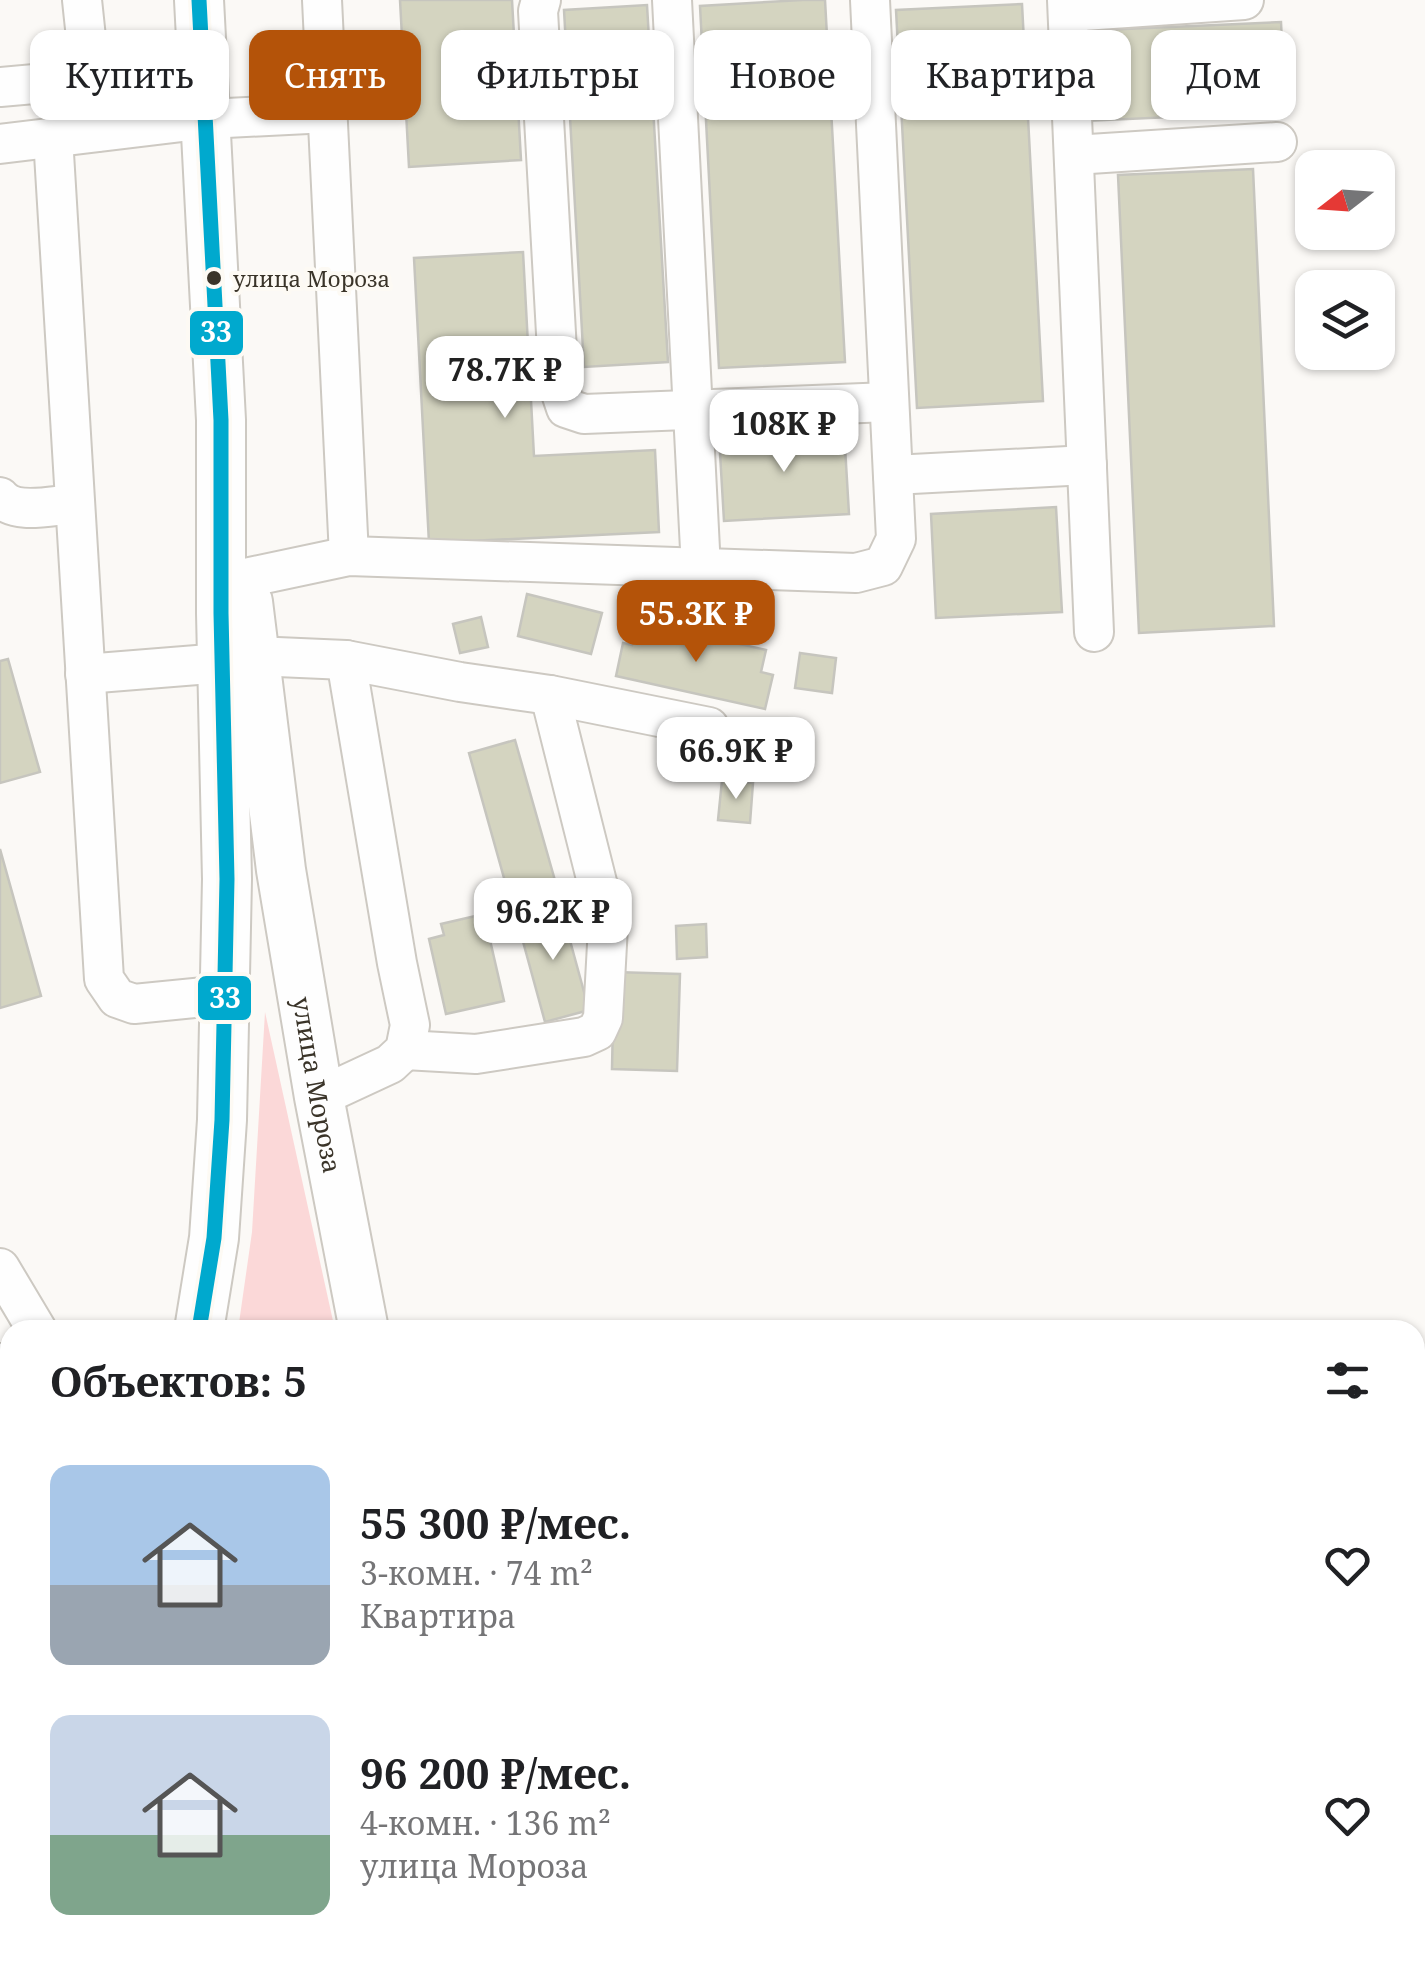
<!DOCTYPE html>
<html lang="ru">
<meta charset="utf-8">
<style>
:root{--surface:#fff;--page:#f6f6f6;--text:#202124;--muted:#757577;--accent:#b45309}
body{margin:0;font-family:"Noto Serif",serif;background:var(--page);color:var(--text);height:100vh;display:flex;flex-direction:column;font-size:38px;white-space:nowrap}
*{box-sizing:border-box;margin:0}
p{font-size:32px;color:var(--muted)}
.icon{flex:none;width:55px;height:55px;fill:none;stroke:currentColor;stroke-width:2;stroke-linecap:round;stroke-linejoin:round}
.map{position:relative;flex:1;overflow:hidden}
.side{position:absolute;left:0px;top:1320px;width:1425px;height:642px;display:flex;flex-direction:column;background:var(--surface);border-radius:30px 30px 0 0;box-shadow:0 2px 8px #0004}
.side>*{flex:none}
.guide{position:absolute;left:30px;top:30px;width:1365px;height:90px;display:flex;gap:20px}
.needle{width:65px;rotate:253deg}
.tools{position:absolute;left:1295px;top:150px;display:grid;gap:20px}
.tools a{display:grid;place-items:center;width:100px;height:100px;border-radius:20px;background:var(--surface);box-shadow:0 2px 8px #0004;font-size:50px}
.price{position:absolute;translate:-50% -85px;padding:0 22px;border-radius:20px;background:#fff;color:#222;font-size:32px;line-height:65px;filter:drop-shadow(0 2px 5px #0008)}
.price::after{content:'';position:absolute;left:50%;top:60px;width:30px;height:22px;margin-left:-15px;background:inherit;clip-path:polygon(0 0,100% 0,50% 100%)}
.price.active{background:var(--accent);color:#fff}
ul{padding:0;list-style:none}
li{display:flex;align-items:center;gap:30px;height:250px;padding:0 50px}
li span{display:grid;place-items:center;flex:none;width:280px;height:200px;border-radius:20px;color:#555}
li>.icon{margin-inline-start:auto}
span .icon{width:120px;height:120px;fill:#fffc;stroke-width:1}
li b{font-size:42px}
h2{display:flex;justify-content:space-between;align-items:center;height:120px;padding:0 50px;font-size:42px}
.tag{padding:0 35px;border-radius:20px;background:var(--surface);box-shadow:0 2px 8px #0004;font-size:35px;line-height:90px}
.tag.active{background:var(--accent);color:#fff}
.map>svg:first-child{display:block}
.green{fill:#fbd8d8}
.building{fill:#d4d4c0;stroke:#c6c5be;stroke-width:2.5}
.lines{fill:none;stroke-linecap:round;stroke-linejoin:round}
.minor-casing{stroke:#cdc9c2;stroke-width:42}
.major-casing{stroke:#cdc9c2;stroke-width:52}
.minor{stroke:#fefefe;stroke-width:38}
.major{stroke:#fefefe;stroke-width:48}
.bus-1-casing{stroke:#fdfaf4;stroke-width:22}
.bus-1{stroke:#00a9ce;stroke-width:15}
.bus-dot{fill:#3a3429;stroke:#fdfaf4;stroke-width:4}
.labels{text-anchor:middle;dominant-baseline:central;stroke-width:8;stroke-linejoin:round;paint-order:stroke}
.bus-label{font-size:22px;fill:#3a3429;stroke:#fdfaf4;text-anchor:start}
.street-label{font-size:25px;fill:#3a3429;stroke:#fdfaf4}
.line-badge{stroke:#fdfaf4;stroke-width:4}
.badge-label{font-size:28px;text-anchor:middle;font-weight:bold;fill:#fff}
</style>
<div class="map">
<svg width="1425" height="1961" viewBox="0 0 1425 1961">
<rect width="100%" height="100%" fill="#fbf9f6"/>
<!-- green -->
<g class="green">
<path d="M 265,1012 L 335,1330 L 238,1330 L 252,1232 Z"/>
<path d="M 134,1953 L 134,1952 L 434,1953 L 433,1961 L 133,1961 Z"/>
</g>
<!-- building -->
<g class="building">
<path d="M 400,0 L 512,0 L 521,160 L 409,167 Z"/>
<path d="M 802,0 L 825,0 L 845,362 L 719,368 L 700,6 Z"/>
<path d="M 1022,4 L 1043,401 L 917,408 L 896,10 Z"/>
<path d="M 647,5 L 668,362 L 584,367 L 564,10 Z"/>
<path d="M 1281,22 L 1285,112 L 1084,121 L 1080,31 Z"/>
<path d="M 1253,169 L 1274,626 L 1139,633 L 1118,175 Z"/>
<path d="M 523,252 L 534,456 L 655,450 L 659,532 L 429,543 L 414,258 Z"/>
<path d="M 844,430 L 849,514 L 724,521 L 719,436 Z"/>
<path d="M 1056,507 L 1062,612 L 936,618 L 931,514 Z"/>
<path d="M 527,594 L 602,613 L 591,654 L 518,636 Z"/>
<path d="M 481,617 L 488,647 L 460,653 L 453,624 Z"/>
<path d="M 637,621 L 766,650 L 761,672 L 773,675 L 765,709 L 616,676 L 623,643 L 632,645 Z"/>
<path d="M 800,653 L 836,658 L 832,693 L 795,688 Z"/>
<path d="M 8,659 L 40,772 L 0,783 L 0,661 Z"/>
<path d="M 515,740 L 560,898 L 513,910 L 469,753 Z"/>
<path d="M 722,780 L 753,783 L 750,823 L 718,820 Z"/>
<path d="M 0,849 L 41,996 L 0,1008 Z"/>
<path d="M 560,904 L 589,1010 L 545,1022 L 516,916 Z"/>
<path d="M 484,914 L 504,1001 L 446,1014 L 429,939 L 444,935 L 441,924 Z"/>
<path d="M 706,924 L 707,957 L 677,959 L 676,926 Z"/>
<path d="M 614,972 L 680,974 L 677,1071 L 612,1069 Z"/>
</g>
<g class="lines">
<!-- minor casing -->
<g class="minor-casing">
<g id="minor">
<path d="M 82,0 L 96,132"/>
<path d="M 322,0 L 349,556"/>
<path d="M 541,0 L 538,11 L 559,387 L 566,408 L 584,414 L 889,402"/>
<path d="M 672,0 L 701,569"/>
<path d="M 1067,0 L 1094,632"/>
<path d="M 1068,12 L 1244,0"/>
<path d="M 0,87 L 90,79"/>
<path d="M 53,137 L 104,979 L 117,998 L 134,1004 L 225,995"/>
<path d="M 0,144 L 207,119 L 328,113"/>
<path d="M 1074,155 L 1277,142"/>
<path d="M 893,475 L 1087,465"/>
<path d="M 0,497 C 15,516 52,505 75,504"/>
<path d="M 245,578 L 349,556 L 856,573 L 883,566 L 896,539 L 870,0"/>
<path d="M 254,656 L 346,660 L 460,682 L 550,695 L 709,727"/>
<path d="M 85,674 L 222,663"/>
<path d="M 405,1050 L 476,1054 L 584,1037 L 597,1031 L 603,1018 L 608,926 L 550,695"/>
<path d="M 319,1097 L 390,1064 L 405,1050 L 410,1025 L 397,963 L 346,660"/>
<path d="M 0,1268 L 37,1330"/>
<path d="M 0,1363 L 10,1363"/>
<path d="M 0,1437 L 10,1432"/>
<path d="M 0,1921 L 10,1919"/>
</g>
</g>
<!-- major casing -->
<g class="major-casing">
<g id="major">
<path id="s1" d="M 248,602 L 281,870 L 319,1097 L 364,1330"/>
<path d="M 199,1330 L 214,1238 L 222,1120 L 227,879 L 221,613 L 221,420 L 199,0"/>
<path d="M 481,1952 L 483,1961"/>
<path d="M 96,1961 L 98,1952"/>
</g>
</g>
<!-- minor -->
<use href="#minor" class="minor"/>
<!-- major -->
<use href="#major" class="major"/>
<!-- bus-1 casing -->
<g class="bus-1-casing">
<path id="bus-1" d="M 199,1330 L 214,1238 L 222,1120 L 227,879 L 221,613 L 221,420 L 199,0"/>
</g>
<!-- bus-1 -->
<use href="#bus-1" class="bus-1"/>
</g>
<!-- markers -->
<circle class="bus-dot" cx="214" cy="278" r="9"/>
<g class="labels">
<!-- bus labels -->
<g class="bus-label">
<text x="233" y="278">улица Мороза</text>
</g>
<!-- street labels -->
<g class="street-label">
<text stroke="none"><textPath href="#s1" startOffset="488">улица Мороза</textPath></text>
</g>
</g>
<g class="line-badge">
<rect x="188" y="309" width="57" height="48" rx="10" fill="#00a9ce"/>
<rect x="196" y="974" width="57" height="48" rx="10" fill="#00a9ce"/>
</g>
<g class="badge-label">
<text x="216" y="342">33</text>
<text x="225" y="1008">33</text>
</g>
</svg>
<div class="tools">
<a><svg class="needle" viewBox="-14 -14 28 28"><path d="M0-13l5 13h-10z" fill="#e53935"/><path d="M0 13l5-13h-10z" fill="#757577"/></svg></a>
<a><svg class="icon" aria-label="layers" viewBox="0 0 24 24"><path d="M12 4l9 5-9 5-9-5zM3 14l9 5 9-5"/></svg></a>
</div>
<b class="price" style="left:505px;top:421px">78.7K ₽</b>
<b class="price" style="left:784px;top:475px">108K ₽</b>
<b class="price active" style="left:696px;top:665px">55.3K ₽</b>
<b class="price" style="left:736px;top:802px">66.9K ₽</b>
<b class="price" style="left:553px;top:963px">96.2K ₽</b>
<div class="guide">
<a class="tag">Купить</a>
<a class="tag active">Снять</a>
<a class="tag">Фильтры</a>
<a class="tag">Новое</a>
<a class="tag">Квартира</a>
<a class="tag">Дом</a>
</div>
<section class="side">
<h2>Объектов: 5<svg class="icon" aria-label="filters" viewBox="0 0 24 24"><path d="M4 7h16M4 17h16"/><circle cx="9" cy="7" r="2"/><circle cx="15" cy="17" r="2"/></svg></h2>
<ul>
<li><span style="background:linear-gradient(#a9c7e8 60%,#9aa5b1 0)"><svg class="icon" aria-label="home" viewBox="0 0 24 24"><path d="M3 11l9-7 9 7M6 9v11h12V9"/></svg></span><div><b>55 300 ₽/мес.</b><p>3-комн. · 74 m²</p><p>Квартира</p></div><svg class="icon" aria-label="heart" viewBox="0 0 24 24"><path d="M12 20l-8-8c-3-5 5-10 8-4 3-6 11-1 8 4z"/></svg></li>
<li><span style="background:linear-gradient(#c9d6e8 60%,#7fa58c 0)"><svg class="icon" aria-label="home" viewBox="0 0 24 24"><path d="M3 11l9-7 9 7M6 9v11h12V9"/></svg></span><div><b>96 200 ₽/мес.</b><p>4-комн. · 136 m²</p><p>улица Мороза</p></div><svg class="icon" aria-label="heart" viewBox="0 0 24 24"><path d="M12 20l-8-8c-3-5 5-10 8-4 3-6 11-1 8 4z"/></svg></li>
</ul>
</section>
</div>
